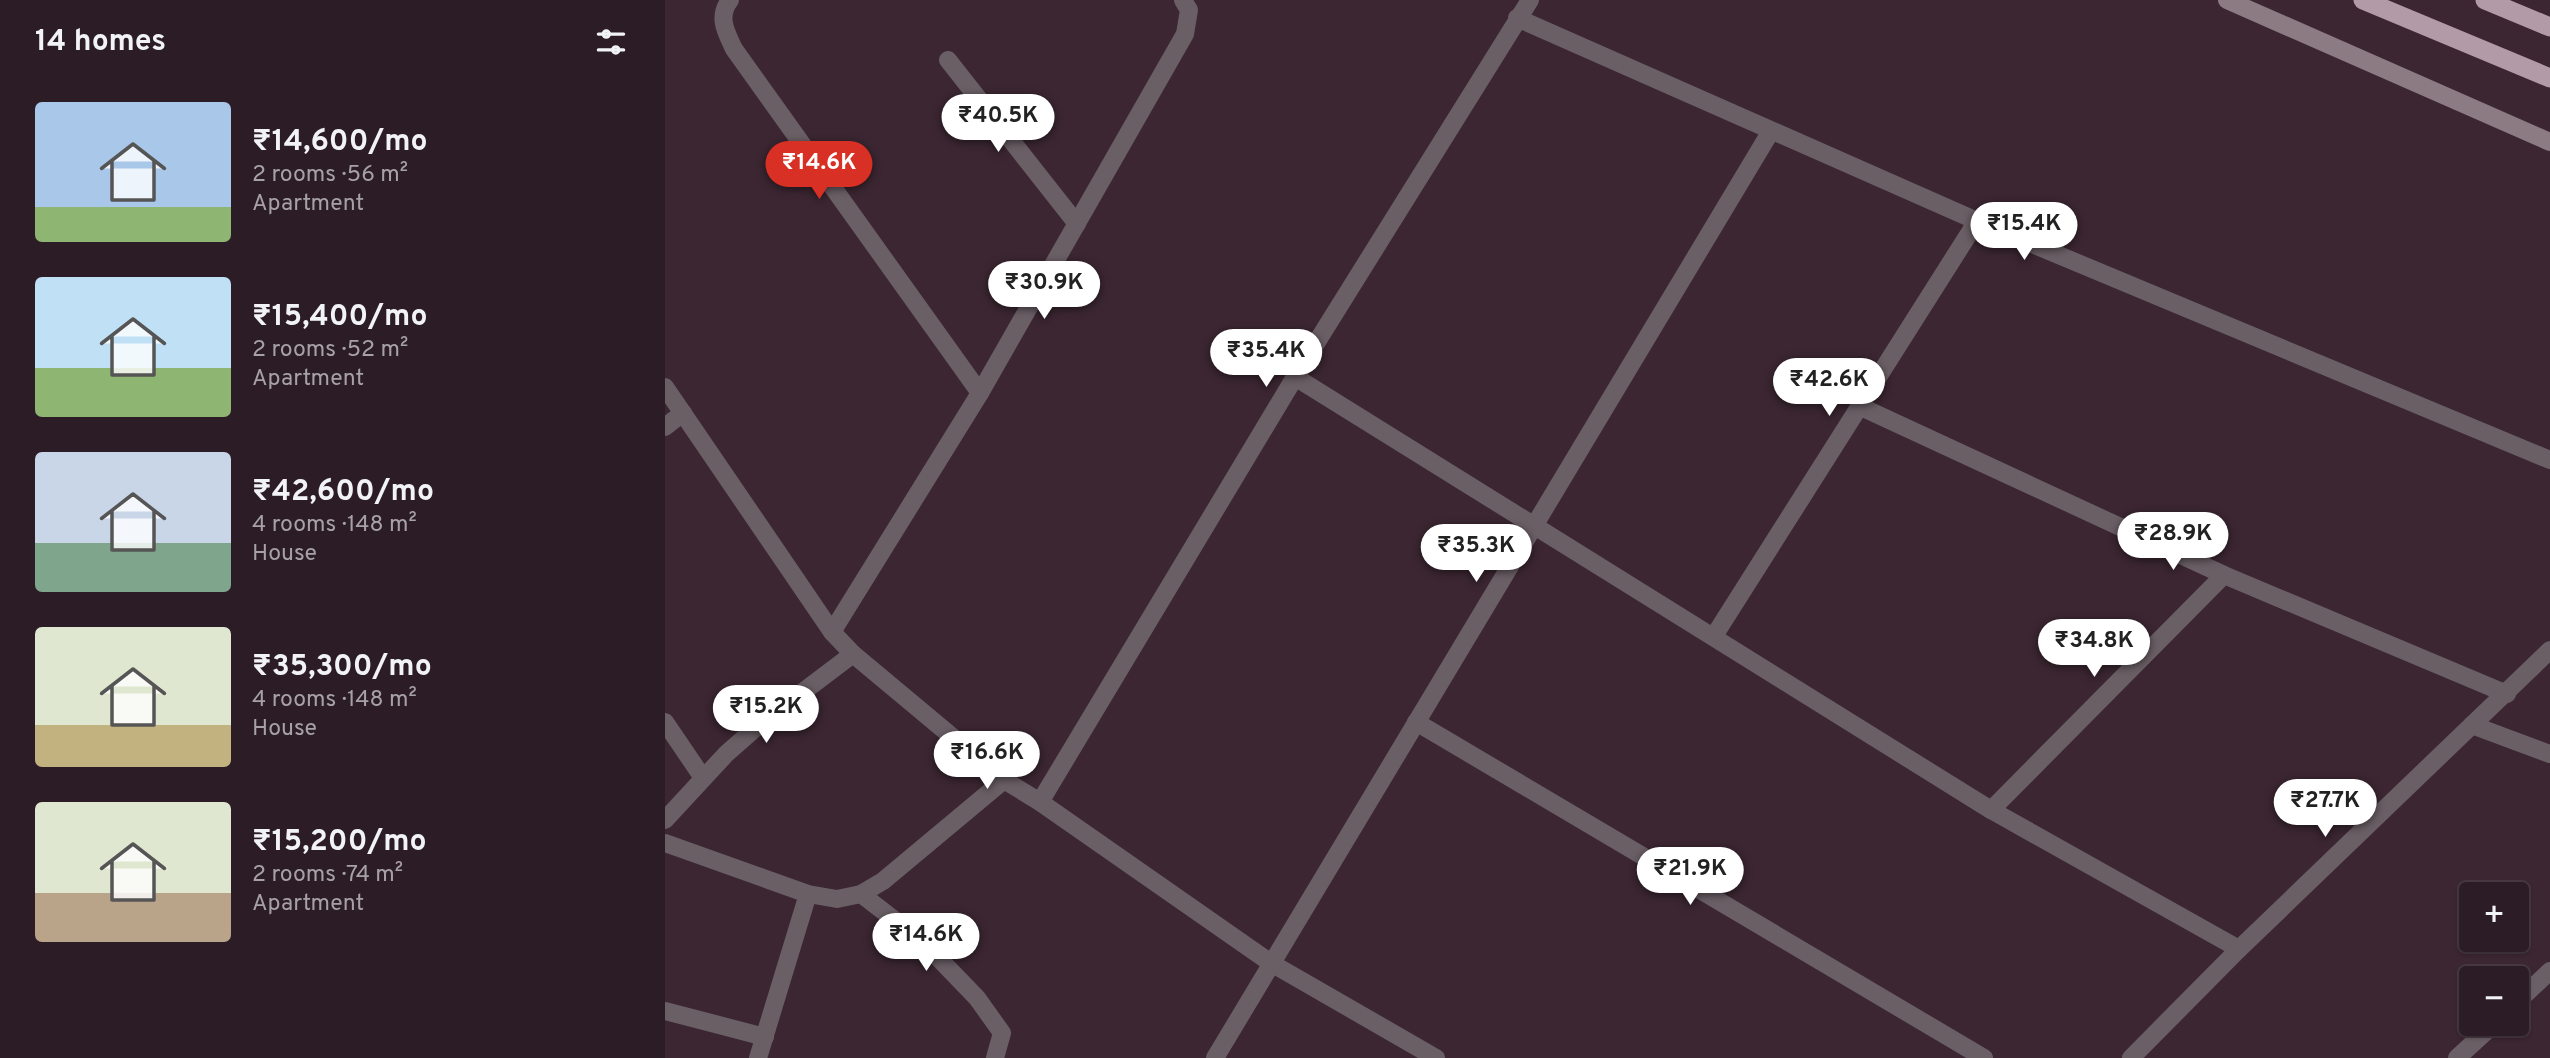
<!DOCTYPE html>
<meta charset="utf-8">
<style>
:root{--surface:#2c1c25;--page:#34252d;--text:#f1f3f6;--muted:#a6a1a7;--line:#483a42;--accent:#d93025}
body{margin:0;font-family:Overpass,sans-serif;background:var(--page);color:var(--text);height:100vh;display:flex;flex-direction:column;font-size:26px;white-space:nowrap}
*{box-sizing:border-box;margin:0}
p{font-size:23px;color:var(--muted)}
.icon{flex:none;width:38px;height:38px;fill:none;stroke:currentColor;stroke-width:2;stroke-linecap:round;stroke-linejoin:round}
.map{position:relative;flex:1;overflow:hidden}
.drawer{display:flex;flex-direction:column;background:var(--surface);width:665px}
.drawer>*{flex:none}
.controls{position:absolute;left:1794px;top:882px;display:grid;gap:14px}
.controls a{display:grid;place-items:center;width:70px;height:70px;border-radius:7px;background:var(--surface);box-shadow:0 2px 5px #0004,0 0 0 2px var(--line);font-size:35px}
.price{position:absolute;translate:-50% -60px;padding:0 16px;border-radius:24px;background:#fff;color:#222;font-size:23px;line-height:46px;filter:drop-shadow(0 2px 4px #0008)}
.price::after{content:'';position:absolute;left:50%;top:42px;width:21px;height:16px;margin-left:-10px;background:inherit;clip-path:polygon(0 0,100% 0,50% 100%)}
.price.current{background:var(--accent);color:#fff}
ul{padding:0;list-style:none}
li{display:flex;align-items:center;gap:21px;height:175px;padding:0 35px}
li span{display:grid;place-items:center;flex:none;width:196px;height:140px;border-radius:7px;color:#555}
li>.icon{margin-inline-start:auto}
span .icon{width:84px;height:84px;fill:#fffc;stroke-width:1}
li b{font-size:30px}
h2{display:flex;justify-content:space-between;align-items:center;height:84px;padding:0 35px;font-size:30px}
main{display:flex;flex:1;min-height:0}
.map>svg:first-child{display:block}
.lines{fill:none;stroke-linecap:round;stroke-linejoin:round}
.minor{stroke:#6a5f65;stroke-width:18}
.secondary{stroke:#8c7b83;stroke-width:18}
.trunk{stroke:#b29aa6;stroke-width:19}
</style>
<main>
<section class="drawer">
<h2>14 homes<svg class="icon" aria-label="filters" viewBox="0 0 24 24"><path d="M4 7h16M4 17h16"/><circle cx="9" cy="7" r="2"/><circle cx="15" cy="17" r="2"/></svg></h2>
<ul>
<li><span style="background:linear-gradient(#a9c7e8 75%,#8fb573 0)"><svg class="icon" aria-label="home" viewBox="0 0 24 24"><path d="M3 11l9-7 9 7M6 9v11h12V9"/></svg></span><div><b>₹14,600/mo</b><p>2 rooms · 56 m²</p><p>Apartment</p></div></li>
<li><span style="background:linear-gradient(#bfe0f5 65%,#8fb573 0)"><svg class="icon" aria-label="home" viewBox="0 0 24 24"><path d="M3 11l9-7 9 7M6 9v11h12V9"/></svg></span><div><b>₹15,400/mo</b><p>2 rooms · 52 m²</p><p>Apartment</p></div></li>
<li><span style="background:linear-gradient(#c9d6e8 65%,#7fa58c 0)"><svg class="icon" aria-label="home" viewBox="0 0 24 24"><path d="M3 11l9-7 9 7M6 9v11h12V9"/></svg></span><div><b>₹42,600/mo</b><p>4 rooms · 148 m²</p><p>House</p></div></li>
<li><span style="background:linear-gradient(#dfe7d0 70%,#c2b280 0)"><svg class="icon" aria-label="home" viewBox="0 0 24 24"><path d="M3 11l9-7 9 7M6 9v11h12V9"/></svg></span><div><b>₹35,300/mo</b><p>4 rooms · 148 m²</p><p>House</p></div></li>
<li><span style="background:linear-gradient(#dfe7d0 65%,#b9a48a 0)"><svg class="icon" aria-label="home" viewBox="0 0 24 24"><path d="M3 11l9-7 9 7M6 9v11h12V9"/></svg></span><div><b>₹15,200/mo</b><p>2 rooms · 74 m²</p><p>Apartment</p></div></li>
</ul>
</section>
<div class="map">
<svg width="1885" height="1058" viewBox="0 0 1885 1058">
<rect width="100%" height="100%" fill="#3b2631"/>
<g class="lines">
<!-- minor -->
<g class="minor">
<path d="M 65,0 C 52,17 61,32 69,49 L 315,393"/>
<path d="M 852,18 L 1312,221 L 1885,460"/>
<path d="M 283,60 L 412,224"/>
<path d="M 630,377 L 1326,810 L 1574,949"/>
<path d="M 0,387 L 167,632 L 188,654 L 339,780 L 375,802 L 606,963 L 771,1058"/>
<path d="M 1194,406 L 1559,575 L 1842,694"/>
<path d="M 0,427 L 18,413"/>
<path d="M 167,632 L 315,393 L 520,34 L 524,10 L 518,0"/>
<path d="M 1049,636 L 1312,221"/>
<path d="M 0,722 L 38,778"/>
<path d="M 751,722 L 1319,1058"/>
<path d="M 1807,725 L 1885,754"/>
<path d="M 375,802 L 630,377 L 865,0"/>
<path d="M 1326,810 L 1559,575"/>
<path d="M 0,820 L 61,754 L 94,725 L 188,654"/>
<path d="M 0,843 L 143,894 L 172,899 L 196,894 L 218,881 L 339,780"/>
<path d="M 196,894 L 258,942 L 312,998 L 337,1033 L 330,1058"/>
<path d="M 1852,1002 L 1885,971"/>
<path d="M 0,1011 L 100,1037"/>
<path d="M 93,1058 L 143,894"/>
<path d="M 550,1058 L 1106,131"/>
<path d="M 1466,1058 L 1574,949 L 1885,650"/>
<path d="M 1792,1058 L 1829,1024"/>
</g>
<!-- secondary -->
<path class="secondary" d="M 1562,0 L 1885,142"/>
<!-- trunk -->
<g class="trunk">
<path d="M 1698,0 L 1885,78"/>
<path d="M 1820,0 L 1885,27"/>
</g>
</g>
</svg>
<div class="controls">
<a>+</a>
<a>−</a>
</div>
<b class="price" style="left:333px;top:154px">₹40.5K</b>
<b class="price current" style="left:154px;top:201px">₹14.6K</b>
<b class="price" style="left:1359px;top:262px">₹15.4K</b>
<b class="price" style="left:379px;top:321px">₹30.9K</b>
<b class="price" style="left:601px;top:389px">₹35.4K</b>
<b class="price" style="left:1164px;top:418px">₹42.6K</b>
<b class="price" style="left:1508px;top:572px">₹28.9K</b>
<b class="price" style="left:811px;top:584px">₹35.3K</b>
<b class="price" style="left:1429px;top:679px">₹34.8K</b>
<b class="price" style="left:101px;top:745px">₹15.2K</b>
<b class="price" style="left:322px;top:791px">₹16.6K</b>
<b class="price" style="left:1660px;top:839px">₹27.7K</b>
<b class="price" style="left:1025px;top:907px">₹21.9K</b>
<b class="price" style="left:261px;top:973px">₹14.6K</b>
</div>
</main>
